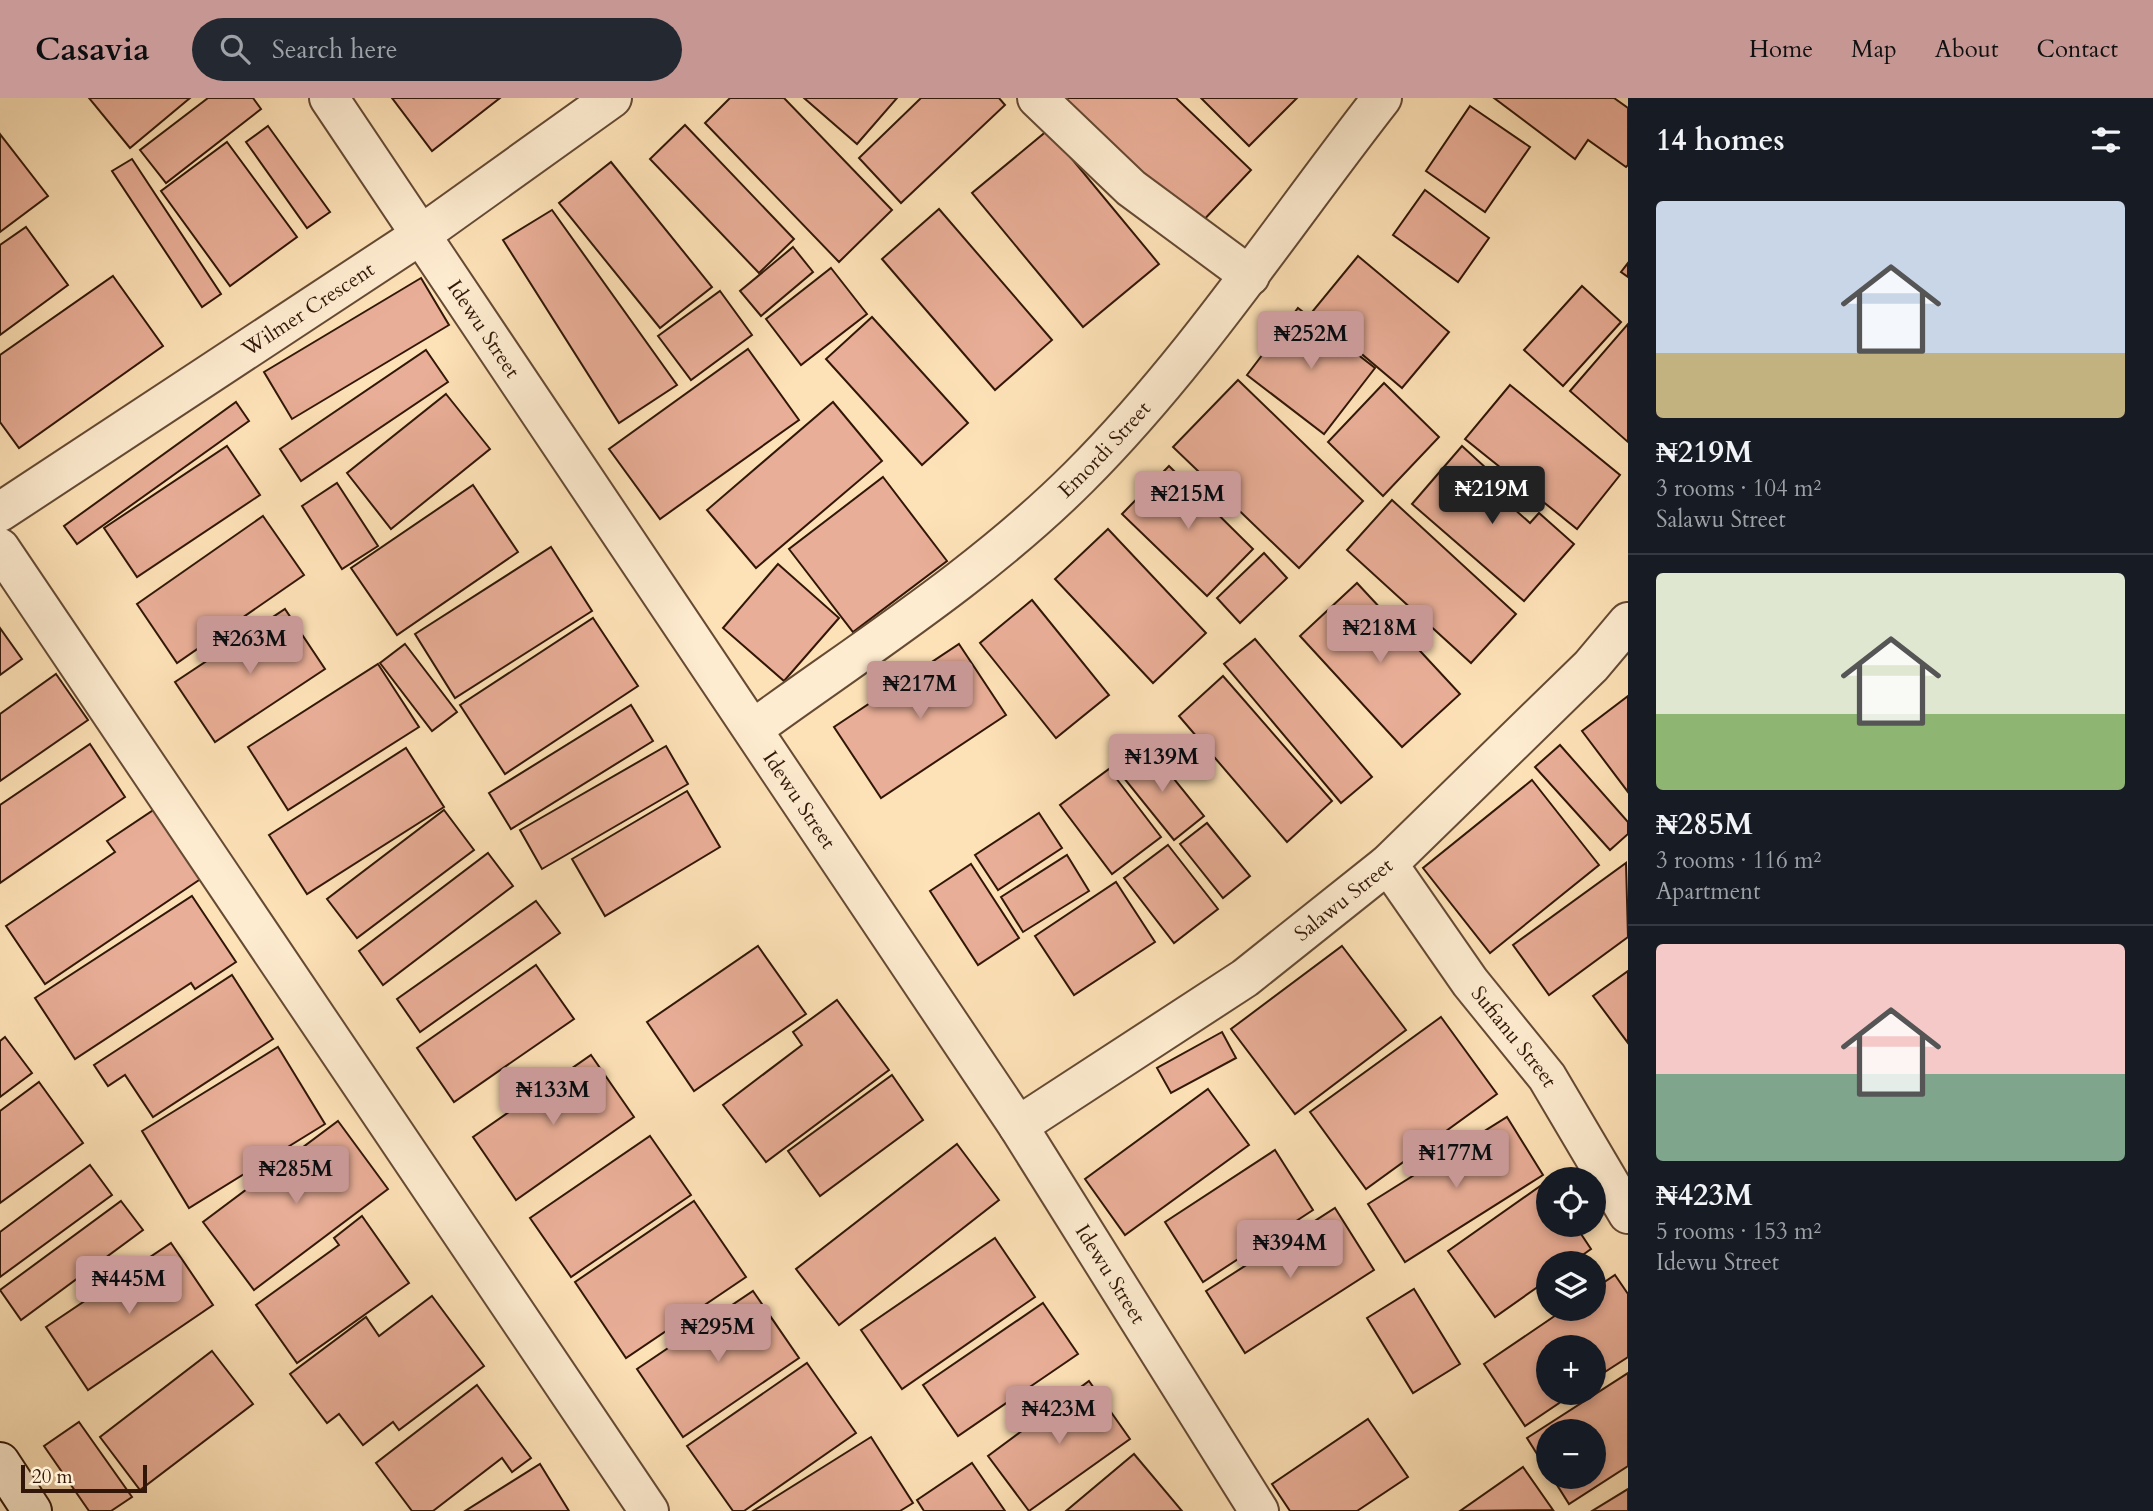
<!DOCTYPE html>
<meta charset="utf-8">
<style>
:root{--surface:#171b24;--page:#242831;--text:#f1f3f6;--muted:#9ea1a6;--line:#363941;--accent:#c59692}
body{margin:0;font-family:Cardo,serif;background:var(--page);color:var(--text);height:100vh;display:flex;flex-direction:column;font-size:26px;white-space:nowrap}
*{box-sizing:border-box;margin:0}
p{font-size:23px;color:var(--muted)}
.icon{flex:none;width:38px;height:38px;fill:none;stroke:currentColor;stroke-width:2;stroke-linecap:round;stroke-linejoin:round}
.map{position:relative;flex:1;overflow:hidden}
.details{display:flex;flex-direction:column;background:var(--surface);width:525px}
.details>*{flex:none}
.buttons{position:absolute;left:1536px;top:1069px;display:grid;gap:14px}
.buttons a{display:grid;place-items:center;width:70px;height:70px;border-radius:50%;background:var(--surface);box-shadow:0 4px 10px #0003;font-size:35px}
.scale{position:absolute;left:21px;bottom:18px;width:126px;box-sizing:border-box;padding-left:7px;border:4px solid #321708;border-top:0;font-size:19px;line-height:24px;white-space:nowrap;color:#321708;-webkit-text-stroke:5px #feecd0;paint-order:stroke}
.price{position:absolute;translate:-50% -60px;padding:0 16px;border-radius:7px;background:var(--accent);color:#111;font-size:23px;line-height:46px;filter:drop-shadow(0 2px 4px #0008)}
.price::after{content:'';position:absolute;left:50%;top:42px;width:21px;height:16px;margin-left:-10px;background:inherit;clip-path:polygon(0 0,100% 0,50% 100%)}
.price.on{background:#222;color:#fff}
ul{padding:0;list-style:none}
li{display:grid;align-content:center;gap:14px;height:371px;padding:0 28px}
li+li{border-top:2px solid var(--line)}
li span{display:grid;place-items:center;height:217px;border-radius:7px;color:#555}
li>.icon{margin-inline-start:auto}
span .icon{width:126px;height:126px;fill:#fffc;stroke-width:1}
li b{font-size:30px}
h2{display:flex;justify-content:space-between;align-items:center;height:84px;padding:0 28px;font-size:30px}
header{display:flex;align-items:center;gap:42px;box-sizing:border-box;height:98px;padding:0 35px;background:var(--accent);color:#111}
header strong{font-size:33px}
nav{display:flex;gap:38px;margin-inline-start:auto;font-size:24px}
.search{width:490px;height:63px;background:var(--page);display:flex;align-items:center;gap:18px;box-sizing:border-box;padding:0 24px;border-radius:38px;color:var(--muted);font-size:26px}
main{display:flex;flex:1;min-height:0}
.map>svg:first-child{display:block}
.building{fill:#e9ae97;stroke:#321708;stroke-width:2}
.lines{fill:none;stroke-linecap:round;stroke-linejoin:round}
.street-casing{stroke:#654a34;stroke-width:42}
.secondary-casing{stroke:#321708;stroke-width:42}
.street{stroke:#feecd0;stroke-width:38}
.secondary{stroke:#feecd0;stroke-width:38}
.labels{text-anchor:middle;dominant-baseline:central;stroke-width:5;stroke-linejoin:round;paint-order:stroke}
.street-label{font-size:21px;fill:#321708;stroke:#feecd0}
</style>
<header>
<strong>Casavia</strong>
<div class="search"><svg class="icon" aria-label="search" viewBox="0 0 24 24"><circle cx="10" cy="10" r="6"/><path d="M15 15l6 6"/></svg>Search here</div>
<nav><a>Home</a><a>Map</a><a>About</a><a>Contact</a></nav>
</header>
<main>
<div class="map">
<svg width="1628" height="1413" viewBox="0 0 1628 1413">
<rect width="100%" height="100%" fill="#fee2b7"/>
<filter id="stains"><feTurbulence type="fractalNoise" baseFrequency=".00286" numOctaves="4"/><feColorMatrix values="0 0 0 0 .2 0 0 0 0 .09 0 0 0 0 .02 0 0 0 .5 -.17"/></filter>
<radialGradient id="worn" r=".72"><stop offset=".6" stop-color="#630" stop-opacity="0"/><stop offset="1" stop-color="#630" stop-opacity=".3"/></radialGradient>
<!-- building -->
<g class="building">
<path d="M 89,0 L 190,0 L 130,50 Z"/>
<path d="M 208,0 L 253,0 L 261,11 L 166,85 L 140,52 Z"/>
<path d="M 392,0 L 500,0 L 432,53 Z"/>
<path d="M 730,0 L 784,0 L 892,112 L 839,164 L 705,25 Z"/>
<path d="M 804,0 L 897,0 L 857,46 Z"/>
<path d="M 921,0 L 999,0 L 1005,7 L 901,105 L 859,60 Z"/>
<path d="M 1063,0 L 1176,0 L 1251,72 L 1198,128 Z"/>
<path d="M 1201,0 L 1297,0 L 1249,48 Z"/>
<path d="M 1494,0 L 1614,0 L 1628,10 L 1628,67 L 1626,69 L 1588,42 L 1575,61 Z"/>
<path d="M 1470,8 L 1530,49 L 1485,114 L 1426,73 Z"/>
<path d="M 685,27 L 794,141 L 759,175 L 650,61 Z"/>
<path d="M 268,28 L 330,114 L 307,130 L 246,44 Z"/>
<path d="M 1048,32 L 1159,166 L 1083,229 L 972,95 Z"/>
<path d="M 0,36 L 48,98 L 0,134 Z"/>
<path d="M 227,44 L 297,139 L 230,188 L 161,93 Z"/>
<path d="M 132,61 L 221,196 L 202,209 L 112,73 Z"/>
<path d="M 611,64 L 712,189 L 660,230 L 559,105 Z"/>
<path d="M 1425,92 L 1489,140 L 1458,184 L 1393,137 Z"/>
<path d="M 939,111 L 1052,242 L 995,292 L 882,161 Z"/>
<path d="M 552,112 L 677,287 L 619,325 L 503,142 Z"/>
<path d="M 26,129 L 68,187 L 0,237 L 0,147 Z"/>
<path d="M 793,149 L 813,174 L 761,218 L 740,193 Z"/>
<path d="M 1358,158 L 1449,234 L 1402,290 L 1312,214 Z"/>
<path d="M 1628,165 L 1628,179 L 1621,174 Z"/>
<path d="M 831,170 L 867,216 L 801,267 L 766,221 Z"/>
<path d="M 113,178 L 163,248 L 19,350 L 0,324 L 0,257 Z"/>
<path d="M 421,180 L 449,227 L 292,321 L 264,274 Z"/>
<path d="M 1582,188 L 1621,224 L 1563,288 L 1524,252 Z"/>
<path d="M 720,193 L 752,237 L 691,282 L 658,238 Z"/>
<path d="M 1298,210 L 1375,270 L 1324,336 L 1247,277 Z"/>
<path d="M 872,219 L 968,325 L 922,367 L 826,261 Z"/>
<path d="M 1628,226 L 1628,344 L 1570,293 Z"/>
<path d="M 748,251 L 799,322 L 660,421 L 609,351 Z"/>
<path d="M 426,252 L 448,284 L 301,383 L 280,351 Z"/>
<path d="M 1238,282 L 1363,403 L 1299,470 L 1173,349 Z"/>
<path d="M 1384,285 L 1439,339 L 1383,398 L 1328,344 Z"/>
<path d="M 1510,287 L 1620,377 L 1577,431 L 1465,341 Z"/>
<path d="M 446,296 L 490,351 L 391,431 L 347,375 Z"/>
<path d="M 236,304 L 249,323 L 77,446 L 64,428 Z"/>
<path d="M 833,304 L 882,363 L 756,470 L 707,412 Z"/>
<path d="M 227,348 L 260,397 L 137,479 L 104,430 Z"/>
<path d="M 1462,348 L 1486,370 L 1478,379 L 1530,425 L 1539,415 L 1574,446 L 1524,503 L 1412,406 Z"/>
<path d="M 1169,368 L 1253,451 L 1207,498 L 1122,416 Z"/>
<path d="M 883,379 L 947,463 L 853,534 L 789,451 Z"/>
<path d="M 337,385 L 378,448 L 342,471 L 302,408 Z"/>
<path d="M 473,387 L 518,454 L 397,537 L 351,470 Z"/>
<path d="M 1392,402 L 1516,516 L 1471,565 L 1347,452 Z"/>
<path d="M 263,418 L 304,477 L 177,565 L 137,506 Z"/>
<path d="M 1108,431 L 1206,535 L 1153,585 L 1055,481 Z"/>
<path d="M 551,449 L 592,513 L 455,600 L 415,536 Z"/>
<path d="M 1264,455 L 1287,480 L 1240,525 L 1217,500 Z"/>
<path d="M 778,466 L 839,520 L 784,583 L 723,530 Z"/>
<path d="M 1357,485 L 1460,596 L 1402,649 L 1300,538 Z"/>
<path d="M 1032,502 L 1109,597 L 1056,640 L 980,545 Z"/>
<path d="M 285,511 L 325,571 L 215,644 L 175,584 Z"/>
<path d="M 593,520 L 638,588 L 505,676 L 460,607 Z"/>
<path d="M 0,530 L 22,561 L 0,577 Z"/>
<path d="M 1255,541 L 1372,679 L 1341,705 L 1224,566 Z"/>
<path d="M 405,546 L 457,614 L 432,633 L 380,565 Z"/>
<path d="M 959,546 L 1006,617 L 881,700 L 834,629 Z"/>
<path d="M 378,566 L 419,629 L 288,712 L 248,649 Z"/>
<path d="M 56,576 L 88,622 L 0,683 L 0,616 Z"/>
<path d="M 1223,578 L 1332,703 L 1287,744 L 1179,618 Z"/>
<path d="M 1628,598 L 1628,694 L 1582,633 Z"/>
<path d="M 631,607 L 653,643 L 511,731 L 489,695 Z"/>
<path d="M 90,646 L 125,699 L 0,785 L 0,707 Z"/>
<path d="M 1560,647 L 1628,724 L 1628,736 L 1610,752 L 1535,669 Z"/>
<path d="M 666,648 L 688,686 L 542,771 L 520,732 Z"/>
<path d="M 406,650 L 444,709 L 307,796 L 269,737 Z"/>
<path d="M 1149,650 L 1204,718 L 1174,742 L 1119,674 Z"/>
<path d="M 1109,671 L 1161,739 L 1112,776 L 1060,707 Z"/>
<path d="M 1532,682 L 1599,767 L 1490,855 L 1423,770 Z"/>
<path d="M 687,693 L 720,749 L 605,818 L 572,761 Z"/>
<path d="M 155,711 L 202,780 L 45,886 L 6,828 L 115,754 L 107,743 Z"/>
<path d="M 444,712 L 474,752 L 357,840 L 327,801 Z"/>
<path d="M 1039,715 L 1062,750 L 998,792 L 975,757 Z"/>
<path d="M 1207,725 L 1250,778 L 1223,800 L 1180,746 Z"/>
<path d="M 1168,747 L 1218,811 L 1174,845 L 1124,780 Z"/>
<path d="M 488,755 L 513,788 L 383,887 L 359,853 Z"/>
<path d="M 1067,757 L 1089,793 L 1023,834 L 1001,799 Z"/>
<path d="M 1626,765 L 1628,839 L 1549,897 L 1513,847 Z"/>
<path d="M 971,766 L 1019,840 L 978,867 L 930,793 Z"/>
<path d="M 1116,784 L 1155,844 L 1074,897 L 1035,838 Z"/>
<path d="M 192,798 L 236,864 L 195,891 L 191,885 L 75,961 L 35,900 Z"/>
<path d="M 536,803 L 560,835 L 420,934 L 397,901 Z"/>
<path d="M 758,848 L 806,916 L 694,993 L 647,924 Z"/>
<path d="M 1342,848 L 1406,932 L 1295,1016 L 1231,931 Z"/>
<path d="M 536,867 L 574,921 L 454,1004 L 417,950 Z"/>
<path d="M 1628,873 L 1628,945 L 1593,898 Z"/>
<path d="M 232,877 L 273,941 L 153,1019 L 125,977 L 108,988 L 94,967 Z"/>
<path d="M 837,902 L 889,972 L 766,1064 L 723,1007 L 802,947 L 793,934 Z"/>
<path d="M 1441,919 L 1497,996 L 1366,1091 L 1310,1014 Z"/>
<path d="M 1222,934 L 1236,960 L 1171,995 L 1157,970 Z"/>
<path d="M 5,939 L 32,975 L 0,999 L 0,943 Z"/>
<path d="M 278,949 L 325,1026 L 189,1110 L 142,1033 Z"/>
<path d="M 591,957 L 634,1019 L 516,1102 L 473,1039 Z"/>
<path d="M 892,977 L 923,1022 L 820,1098 L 788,1053 Z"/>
<path d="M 39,984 L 83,1045 L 0,1105 L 0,1013 Z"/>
<path d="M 1208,991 L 1249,1047 L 1125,1137 L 1085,1081 Z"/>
<path d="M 1507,1019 L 1543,1077 L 1405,1164 L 1368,1106 Z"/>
<path d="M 338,1023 L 388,1091 L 254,1192 L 203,1124 Z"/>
<path d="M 650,1038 L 691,1097 L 571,1179 L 530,1120 Z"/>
<path d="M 957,1046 L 999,1102 L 839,1227 L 796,1171 Z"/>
<path d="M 1275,1052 L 1313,1112 L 1203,1184 L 1165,1124 Z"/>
<path d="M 90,1067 L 112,1097 L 0,1179 L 0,1134 Z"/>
<path d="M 1546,1084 L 1549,1089 L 1549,1127 L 1575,1127 L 1591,1151 L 1570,1166 L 1549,1166 L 1549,1181 L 1495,1219 L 1448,1153 Z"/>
<path d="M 121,1103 L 143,1132 L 21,1222 L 0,1192 Z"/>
<path d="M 694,1103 L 746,1179 L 626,1260 L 575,1184 Z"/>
<path d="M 1335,1110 L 1374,1172 L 1245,1255 L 1206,1193 Z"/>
<path d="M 362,1118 L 409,1185 L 297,1265 L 256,1207 L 339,1147 L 334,1140 Z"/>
<path d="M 995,1140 L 1035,1199 L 902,1291 L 861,1232 Z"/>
<path d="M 171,1145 L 213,1207 L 88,1292 L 46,1229 Z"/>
<path d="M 1615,1177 L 1628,1196 L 1628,1259 L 1594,1281 L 1594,1250 L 1549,1250 L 1549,1295 L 1574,1295 L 1525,1328 L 1484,1266 L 1565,1211 L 1594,1211 L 1594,1191 Z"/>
<path d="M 1414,1191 L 1460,1266 L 1413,1295 L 1367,1220 Z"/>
<path d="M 753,1193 L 799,1260 L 683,1339 L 637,1271 Z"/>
<path d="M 432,1198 L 484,1268 L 399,1332 L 393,1324 L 363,1347 L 339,1316 L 327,1325 L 290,1276 L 366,1219 L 379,1238 Z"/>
<path d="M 1043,1205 L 1078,1256 L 958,1338 L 923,1287 Z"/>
<path d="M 212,1253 L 253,1306 L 140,1392 L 100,1339 Z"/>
<path d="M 807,1265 L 856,1335 L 744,1413 L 733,1413 L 687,1348 Z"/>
<path d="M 1628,1275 L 1628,1368 L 1569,1406 L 1552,1379 L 1594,1379 L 1594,1334 L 1549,1334 L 1549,1375 L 1527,1340 Z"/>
<path d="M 1089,1283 L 1130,1341 L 1029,1413 L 988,1358 Z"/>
<path d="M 477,1287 L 531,1360 L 512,1374 L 502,1360 L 433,1413 L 412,1413 L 376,1365 Z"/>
<path d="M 1368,1321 L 1408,1379 L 1357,1413 L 1290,1413 L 1272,1386 Z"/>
<path d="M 79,1324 L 132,1399 L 111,1413 L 89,1413 L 44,1348 Z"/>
<path d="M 871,1339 L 913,1405 L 900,1413 L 753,1413 Z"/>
<path d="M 1134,1356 L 1182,1413 L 1066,1413 Z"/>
<path d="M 972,1365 L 1005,1413 L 924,1413 L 917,1402 Z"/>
<path d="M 540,1366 L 569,1413 L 465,1413 Z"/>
<path d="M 1523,1369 L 1553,1412 L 1460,1413 Z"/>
<path d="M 1628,1391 L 1628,1413 L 1592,1413 Z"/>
</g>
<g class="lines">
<!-- street casing -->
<g class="street-casing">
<g id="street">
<path id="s1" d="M 329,0 L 1018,1028 L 1259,1413"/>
<path d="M 1037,0 L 1131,90 L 1250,178"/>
<path id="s2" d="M 0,414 L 422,136 L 612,0"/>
<path d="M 0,450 L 649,1413"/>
<path id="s3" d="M 753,631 C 863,551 982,476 1079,379 C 1194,264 1282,128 1382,0"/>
<path id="s4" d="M 1388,766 L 1470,884 L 1547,979 L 1628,1116"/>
<path id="s5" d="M 1018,1028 L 1245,880 L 1388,766 L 1591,568 L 1628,524"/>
</g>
</g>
<!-- secondary casing -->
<g class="secondary-casing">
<path id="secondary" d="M 0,1364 L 32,1413"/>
</g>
<!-- street -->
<use href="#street" class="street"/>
<!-- secondary -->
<use href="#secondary" class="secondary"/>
</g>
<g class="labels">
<!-- street labels -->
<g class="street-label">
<text stroke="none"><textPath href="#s2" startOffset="369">Wilmer Crescent</textPath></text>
<text stroke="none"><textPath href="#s1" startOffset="278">Idewu Street</textPath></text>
<text stroke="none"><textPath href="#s3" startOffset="450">Emordi Street</textPath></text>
<text stroke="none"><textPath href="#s1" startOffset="845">Idewu Street</textPath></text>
<text stroke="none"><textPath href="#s5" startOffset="397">Salawu Street</textPath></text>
<text stroke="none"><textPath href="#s4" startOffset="214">Sufianu Street</textPath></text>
<text stroke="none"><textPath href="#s1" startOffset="1412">Idewu Street</textPath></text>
</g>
</g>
<rect width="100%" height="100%" filter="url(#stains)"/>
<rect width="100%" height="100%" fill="url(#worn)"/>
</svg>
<div class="buttons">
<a><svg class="icon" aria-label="locate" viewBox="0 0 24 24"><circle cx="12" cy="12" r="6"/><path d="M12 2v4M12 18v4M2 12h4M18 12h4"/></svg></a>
<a><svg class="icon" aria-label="layers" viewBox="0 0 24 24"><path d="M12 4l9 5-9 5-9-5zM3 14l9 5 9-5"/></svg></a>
<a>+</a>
<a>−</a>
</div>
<div class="scale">20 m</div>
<b class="price" style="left:1311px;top:273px">₦252M</b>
<b class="price on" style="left:1492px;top:428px">₦219M</b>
<b class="price" style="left:1188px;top:433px">₦215M</b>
<b class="price" style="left:1380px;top:567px">₦218M</b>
<b class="price" style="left:250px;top:578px">₦263M</b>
<b class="price" style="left:920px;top:623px">₦217M</b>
<b class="price" style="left:1162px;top:696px">₦139M</b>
<b class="price" style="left:553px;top:1029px">₦133M</b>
<b class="price" style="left:1456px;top:1092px">₦177M</b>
<b class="price" style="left:296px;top:1108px">₦285M</b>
<b class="price" style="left:1290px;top:1182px">₦394M</b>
<b class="price" style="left:129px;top:1218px">₦445M</b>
<b class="price" style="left:718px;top:1266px">₦295M</b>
<b class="price" style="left:1059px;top:1348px">₦423M</b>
</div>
<section class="details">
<h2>14 homes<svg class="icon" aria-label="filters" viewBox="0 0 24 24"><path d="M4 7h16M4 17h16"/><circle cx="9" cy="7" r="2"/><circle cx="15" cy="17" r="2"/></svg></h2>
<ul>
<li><span style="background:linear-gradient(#c9d6e8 70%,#c2b280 0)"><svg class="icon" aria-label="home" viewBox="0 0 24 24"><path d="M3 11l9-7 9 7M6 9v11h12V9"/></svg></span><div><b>₦219M</b><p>3 rooms · 104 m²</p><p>Salawu Street</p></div></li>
<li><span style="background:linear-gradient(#dfe7d0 65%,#8fb573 0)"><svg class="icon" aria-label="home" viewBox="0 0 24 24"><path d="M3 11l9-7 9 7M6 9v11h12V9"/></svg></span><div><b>₦285M</b><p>3 rooms · 116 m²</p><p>Apartment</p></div></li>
<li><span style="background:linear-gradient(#f6c9c9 60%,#7fa58c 0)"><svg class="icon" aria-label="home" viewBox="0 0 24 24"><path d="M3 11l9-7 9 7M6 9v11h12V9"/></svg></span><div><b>₦423M</b><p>5 rooms · 153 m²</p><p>Idewu Street</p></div></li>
</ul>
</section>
</main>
